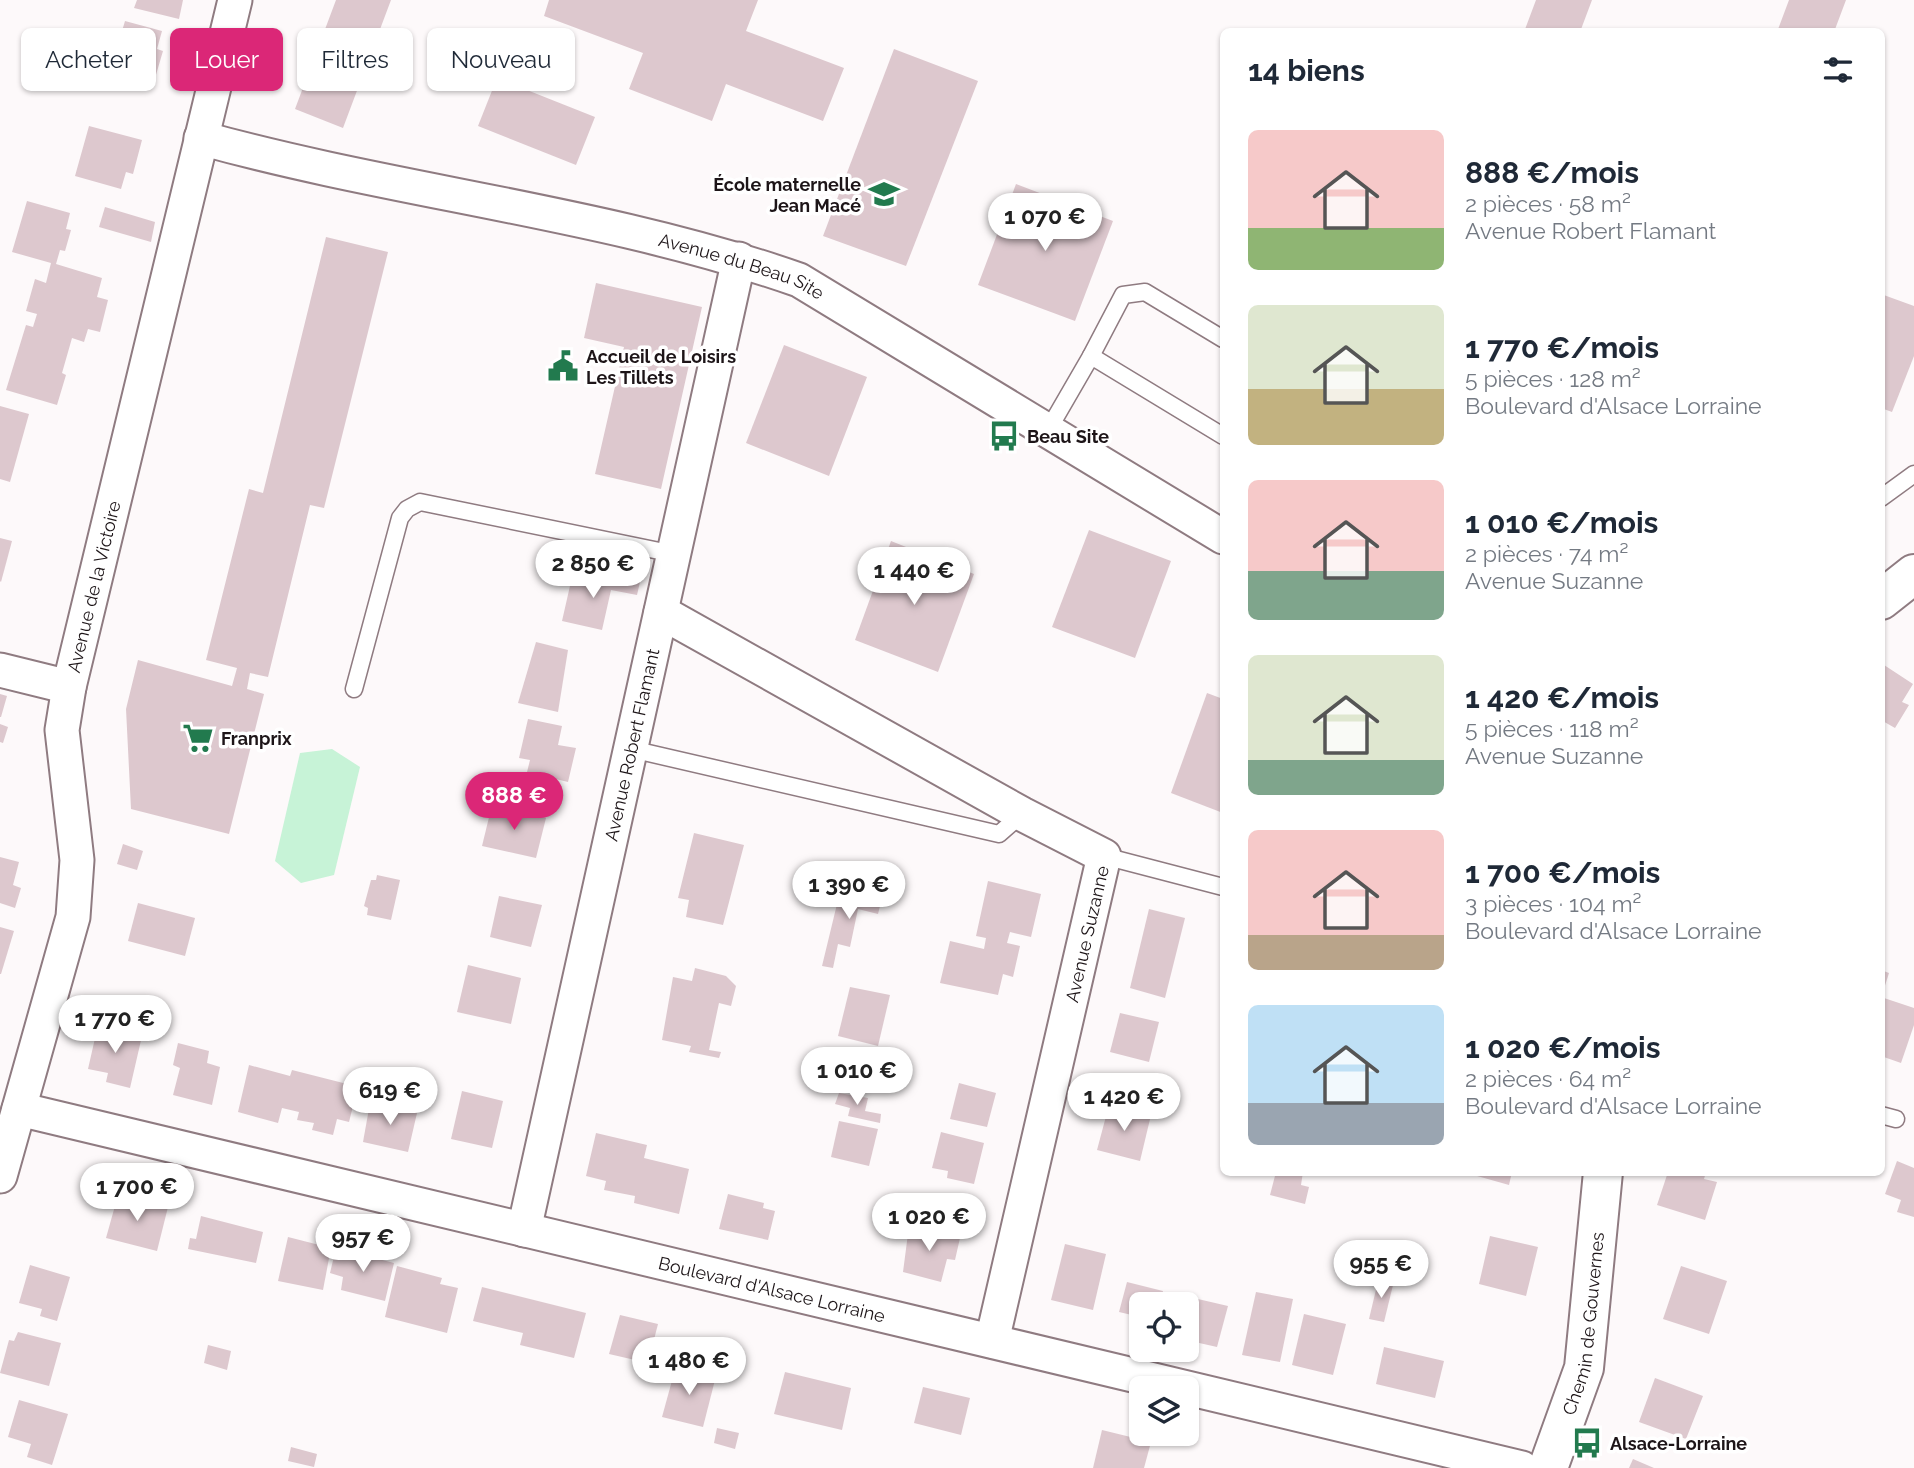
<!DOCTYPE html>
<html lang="fr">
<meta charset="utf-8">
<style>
:root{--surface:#fff;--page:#f2f2f3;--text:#1f2937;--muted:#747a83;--accent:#db2777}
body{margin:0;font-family:Raleway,sans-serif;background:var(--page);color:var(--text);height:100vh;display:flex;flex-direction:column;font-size:26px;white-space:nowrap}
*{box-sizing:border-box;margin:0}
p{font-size:23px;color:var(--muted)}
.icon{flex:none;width:38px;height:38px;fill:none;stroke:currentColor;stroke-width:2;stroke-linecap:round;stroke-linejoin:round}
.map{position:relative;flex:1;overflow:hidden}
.details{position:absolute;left:1220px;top:28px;width:665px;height:1148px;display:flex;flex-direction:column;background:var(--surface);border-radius:10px;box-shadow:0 2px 5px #0004}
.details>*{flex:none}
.top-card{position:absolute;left:21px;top:28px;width:665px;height:63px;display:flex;gap:14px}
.controls{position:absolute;left:1129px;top:1292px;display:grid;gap:14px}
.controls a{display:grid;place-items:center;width:70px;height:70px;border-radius:10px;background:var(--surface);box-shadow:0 2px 5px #0004;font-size:35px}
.price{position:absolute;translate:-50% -60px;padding:0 16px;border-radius:24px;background:#fff;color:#222;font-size:23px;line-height:46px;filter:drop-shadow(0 2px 4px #0008)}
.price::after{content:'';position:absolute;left:50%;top:42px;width:21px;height:16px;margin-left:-10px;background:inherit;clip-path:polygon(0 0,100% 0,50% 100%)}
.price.on{background:var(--accent);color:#fff}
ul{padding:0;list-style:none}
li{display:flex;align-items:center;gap:21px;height:175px;padding:0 28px}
li span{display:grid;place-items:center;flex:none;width:196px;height:140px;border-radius:10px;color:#555}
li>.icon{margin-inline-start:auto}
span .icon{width:84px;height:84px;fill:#fffc;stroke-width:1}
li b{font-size:30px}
h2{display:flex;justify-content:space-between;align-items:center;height:84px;padding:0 28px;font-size:30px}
.pill{padding:0 24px;border-radius:10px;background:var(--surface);box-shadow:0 2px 5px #0004;font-size:24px;line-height:63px}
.pill.on{background:var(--accent);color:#fff}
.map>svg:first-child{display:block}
.green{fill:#c7f3d7}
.building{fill:#ddc8ce}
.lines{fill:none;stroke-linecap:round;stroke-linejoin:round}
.lane-casing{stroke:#8f7b81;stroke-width:19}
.street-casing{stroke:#8f7b81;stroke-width:37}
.secondary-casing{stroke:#8f7b81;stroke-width:42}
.lane{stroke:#fff;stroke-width:16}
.street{stroke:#fff;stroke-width:33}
.secondary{stroke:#fff;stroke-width:38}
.labels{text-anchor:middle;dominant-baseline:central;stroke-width:7;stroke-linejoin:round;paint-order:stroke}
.poi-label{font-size:18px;font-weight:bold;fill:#1d1518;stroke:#fff;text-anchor:start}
.street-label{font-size:18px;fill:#1d1518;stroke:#fff}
</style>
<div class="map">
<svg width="1914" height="1468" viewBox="0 0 1914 1468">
<rect width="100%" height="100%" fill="#fdf9fa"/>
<!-- green -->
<path class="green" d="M 332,749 L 360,767 L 334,875 L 301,883 L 275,861 L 300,753 Z"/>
<!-- building -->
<g class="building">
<path d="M 137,0 L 183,0 L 179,19 L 134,8 Z"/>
<path d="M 336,0 L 391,0 L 343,128 L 295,109 Z"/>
<path d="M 549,0 L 758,0 L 746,31 L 844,68 L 823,121 L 726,84 L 712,121 L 629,89 L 643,53 L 544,16 Z"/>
<path d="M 1536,0 L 1592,0 L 1580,32 L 1524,32 Z"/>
<path d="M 1789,0 L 1846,0 L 1834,32 L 1777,32 Z"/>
<path d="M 125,21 L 162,31 L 157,49 L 163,51 L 153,85 L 110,71 Z"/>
<path d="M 894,49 L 978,81 L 906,266 L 823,236 Z"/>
<path d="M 497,78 L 595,117 L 576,165 L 478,126 Z"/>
<path d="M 89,126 L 142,140 L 133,174 L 126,172 L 121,189 L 75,176 Z"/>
<path d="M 1016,184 L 1113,221 L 1075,321 L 978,285 Z"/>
<path d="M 27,201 L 70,213 L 66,229 L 71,230 L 65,251 L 60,250 L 56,264 L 102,278 L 97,297 L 108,300 L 100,332 L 88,329 L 84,342 L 72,338 L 62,373 L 66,375 L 57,405 L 6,390 L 26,325 L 33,327 L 37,314 L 26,311 L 35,279 L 46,283 L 51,263 L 12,252 Z"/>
<path d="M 105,207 L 155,222 L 151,242 L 99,227 Z"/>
<path d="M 326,237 L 388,252 L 324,508 L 310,505 L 268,677 L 250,673 L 247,689 L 264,694 L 229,834 L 131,809 L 126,709 L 138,660 L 232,686 L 237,668 L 206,660 L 249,489 L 263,493 Z"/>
<path d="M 596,283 L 702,307 L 661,489 L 595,474 L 624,347 L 584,338 Z"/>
<path d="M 1881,294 L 1914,306 L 1914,356 L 1892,412 L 1881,408 Z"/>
<path d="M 784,345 L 867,377 L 829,476 L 746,443 Z"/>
<path d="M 0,406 L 29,414 L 10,482 L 0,479 Z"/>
<path d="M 1089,530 L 1171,561 L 1135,658 L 1052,627 Z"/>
<path d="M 0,538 L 12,541 L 1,582 L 0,581 Z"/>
<path d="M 891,541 L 974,574 L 938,672 L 855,640 Z"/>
<path d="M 614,576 L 640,582 L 637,595 L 611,590 L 602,630 L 562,621 L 572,577 L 612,585 Z"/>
<path d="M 536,642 L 568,650 L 558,712 L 518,703 Z"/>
<path d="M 1881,663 L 1913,684 L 1902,702 L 1909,705 L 1895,728 L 1881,720 Z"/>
<path d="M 1207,693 L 1223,699 L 1223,813 L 1171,793 Z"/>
<path d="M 0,694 L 7,696 L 1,717 L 0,717 Z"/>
<path d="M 528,719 L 562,726 L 558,745 L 576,748 L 568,782 L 527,772 L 530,760 L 519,758 Z"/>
<path d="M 0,724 L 8,727 L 3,743 L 0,742 Z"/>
<path d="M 492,805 L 546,818 L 536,858 L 482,846 Z"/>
<path d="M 694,833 L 744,845 L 723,925 L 686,917 L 689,900 L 678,898 Z"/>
<path d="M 123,844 L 143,851 L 137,870 L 117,864 Z"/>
<path d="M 0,857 L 19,862 L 13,885 L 21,888 L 15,908 L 0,903 Z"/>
<path d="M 377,875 L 400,880 L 391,920 L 367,915 L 368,908 L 364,906 L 371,880 L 376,880 Z"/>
<path d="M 988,881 L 1041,894 L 1031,937 L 1010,932 L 1007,943 L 1020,946 L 1013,977 L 1003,974 L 998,995 L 940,983 L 950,941 L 984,949 L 986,938 L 976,936 Z"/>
<path d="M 852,888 L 883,894 L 878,914 L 858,909 L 850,947 L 838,944 L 833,968 L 822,966 L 837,904 L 847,907 Z"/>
<path d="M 499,896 L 542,905 L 531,947 L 490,937 Z"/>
<path d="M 138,903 L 195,918 L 185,956 L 128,941 Z"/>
<path d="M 1149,909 L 1185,918 L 1165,998 L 1130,988 Z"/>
<path d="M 0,927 L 14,931 L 1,974 L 0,974 Z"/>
<path d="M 468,965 L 521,978 L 511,1024 L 457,1012 Z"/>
<path d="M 695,968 L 726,976 L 736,986 L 731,1006 L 719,1003 L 709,1050 L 721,1052 L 719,1058 L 689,1052 L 691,1046 L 662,1040 L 673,977 L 692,981 Z"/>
<path d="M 1881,970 L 1889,973 L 1882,995 L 1881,995 Z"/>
<path d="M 850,987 L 890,995 L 878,1046 L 838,1036 Z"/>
<path d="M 1881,997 L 1914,1008 L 1914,1025 L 1901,1063 L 1881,1056 Z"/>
<path d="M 1120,1013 L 1159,1022 L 1149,1062 L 1110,1052 Z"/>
<path d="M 98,1025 L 142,1036 L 130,1088 L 106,1082 L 108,1073 L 88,1069 Z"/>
<path d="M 178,1043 L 209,1051 L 207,1063 L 220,1067 L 212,1105 L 173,1095 L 180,1068 L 173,1065 Z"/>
<path d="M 249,1065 L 290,1076 L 292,1070 L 355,1086 L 349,1105 L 353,1106 L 349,1122 L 337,1119 L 333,1135 L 312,1130 L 314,1123 L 297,1120 L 299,1112 L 282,1108 L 278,1123 L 238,1112 Z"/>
<path d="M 959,1083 L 996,1093 L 987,1127 L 950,1119 Z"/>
<path d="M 462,1091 L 503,1101 L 492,1148 L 451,1139 Z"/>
<path d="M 839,1093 L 868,1098 L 865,1111 L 881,1114 L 880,1123 L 848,1116 L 850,1108 L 835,1104 Z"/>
<path d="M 370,1103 L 417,1113 L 408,1152 L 363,1142 Z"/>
<path d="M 1109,1105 L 1151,1115 L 1140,1161 L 1097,1150 Z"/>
<path d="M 839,1121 L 878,1129 L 869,1166 L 831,1157 Z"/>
<path d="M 941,1132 L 984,1143 L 974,1184 L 947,1178 L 948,1171 L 932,1168 Z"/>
<path d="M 596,1133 L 647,1145 L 644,1158 L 689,1169 L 679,1214 L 634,1203 L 635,1196 L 604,1190 L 606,1181 L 586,1176 Z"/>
<path d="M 1897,1161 L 1914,1168 L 1914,1217 L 1897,1212 L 1901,1200 L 1885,1194 Z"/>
<path d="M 1276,1172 L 1303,1172 L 1301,1185 L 1309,1187 L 1305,1204 L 1270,1195 Z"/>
<path d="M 1463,1172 L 1512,1172 L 1509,1185 Z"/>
<path d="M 1668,1172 L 1706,1172 L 1704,1179 L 1717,1182 L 1705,1220 L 1657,1205 Z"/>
<path d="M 728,1194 L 764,1203 L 763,1208 L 775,1211 L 768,1240 L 719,1229 Z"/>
<path d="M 118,1195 L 168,1207 L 157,1251 L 106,1238 Z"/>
<path d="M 201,1216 L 263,1232 L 256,1263 L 188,1249 L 190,1238 L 196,1239 Z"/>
<path d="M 909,1226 L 960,1238 L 955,1260 L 947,1259 L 941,1282 L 903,1272 Z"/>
<path d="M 1490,1236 L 1538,1247 L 1526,1296 L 1479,1284 Z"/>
<path d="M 288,1237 L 331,1248 L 323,1290 L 278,1281 Z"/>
<path d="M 1065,1244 L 1106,1254 L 1093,1310 L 1051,1300 Z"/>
<path d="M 336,1248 L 394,1263 L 385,1301 L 341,1290 L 343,1277 L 330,1273 Z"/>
<path d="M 30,1265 L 70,1277 L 57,1321 L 40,1316 L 42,1309 L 19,1303 Z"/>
<path d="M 397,1266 L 442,1278 L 440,1284 L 458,1288 L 447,1333 L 385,1317 Z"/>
<path d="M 1681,1266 L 1727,1281 L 1709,1334 L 1663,1319 Z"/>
<path d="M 1379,1277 L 1394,1281 L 1384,1322 L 1369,1319 Z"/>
<path d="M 1127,1282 L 1163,1291 L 1161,1299 L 1176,1304 L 1141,1304 L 1141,1330 L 1132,1328 L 1136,1316 L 1119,1312 Z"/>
<path d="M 482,1287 L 586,1313 L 574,1358 L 520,1345 L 523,1333 L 473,1321 Z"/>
<path d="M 1256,1292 L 1293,1299 L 1280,1362 L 1242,1355 Z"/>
<path d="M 1185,1296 L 1228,1306 L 1217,1347 L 1186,1340 Z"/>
<path d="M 1304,1314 L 1346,1324 L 1333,1375 L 1292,1365 Z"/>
<path d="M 620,1315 L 658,1324 L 648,1363 L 609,1354 Z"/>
<path d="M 18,1332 L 61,1343 L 49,1386 L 0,1373 L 9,1340 L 14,1341 Z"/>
<path d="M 208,1345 L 231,1351 L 227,1370 L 204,1363 Z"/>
<path d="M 1384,1347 L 1444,1361 L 1435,1398 L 1376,1384 Z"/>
<path d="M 676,1366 L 716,1376 L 703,1427 L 662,1417 Z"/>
<path d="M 785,1372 L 851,1388 L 842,1430 L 774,1414 Z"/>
<path d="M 1655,1378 L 1703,1396 L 1686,1439 L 1639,1422 Z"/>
<path d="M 923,1387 L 970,1398 L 961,1435 L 914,1423 Z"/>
<path d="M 19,1400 L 68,1414 L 52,1465 L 27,1457 L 31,1444 L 8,1437 Z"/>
<path d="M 717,1428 L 739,1433 L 735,1449 L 714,1443 Z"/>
<path d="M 1102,1430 L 1151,1442 L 1144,1468 L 1093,1468 Z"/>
<path d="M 291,1447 L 317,1454 L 314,1467 L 288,1461 Z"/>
<path d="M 1633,1459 L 1654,1468 L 1629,1468 Z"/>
</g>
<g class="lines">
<!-- lane casing -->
<g class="lane-casing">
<g id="lane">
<path d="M 1091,356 L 1123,295 L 1145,292 L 1223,339"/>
<path d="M 1047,432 L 1091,356 L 1223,436"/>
<path d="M 1881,498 L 1914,474"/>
<path d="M 354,689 L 400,518 L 407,509 L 420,502 L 674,554"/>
<path d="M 631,749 L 999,834 L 1022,814"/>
<path d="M 1104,856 L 1223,887"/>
<path d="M 1881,1115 L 1896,1119"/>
</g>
</g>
<!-- street casing -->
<g class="street-casing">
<g id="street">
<path id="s1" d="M 201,138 C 399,193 605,212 799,280 L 1223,537"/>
<path d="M 661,612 L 1022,814 L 1104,856 L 992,1341"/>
<path d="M 0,670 L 69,687"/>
<path id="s2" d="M 19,1109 L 1522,1468"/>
<path id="s3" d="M 0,1176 L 73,917 L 77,860 L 62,730 L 69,687 L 235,0"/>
<path id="s4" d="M 524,1230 L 739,259"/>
</g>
</g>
<!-- secondary casing -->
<g class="secondary-casing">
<g id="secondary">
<path d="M 1881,600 L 1914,574"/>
<path id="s5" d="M 1548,1468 L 1584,1368 L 1603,1172"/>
</g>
</g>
<!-- lane -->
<use href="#lane" class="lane"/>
<!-- street -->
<use href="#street" class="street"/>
<!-- secondary -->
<use href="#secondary" class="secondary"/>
</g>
<!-- icons -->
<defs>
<g id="school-bare" transform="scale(2.415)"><path d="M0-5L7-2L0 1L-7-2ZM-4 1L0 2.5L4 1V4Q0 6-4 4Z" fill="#227a4e" stroke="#fff" stroke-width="2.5" paint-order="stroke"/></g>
<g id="civic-bare" transform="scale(2.415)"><path d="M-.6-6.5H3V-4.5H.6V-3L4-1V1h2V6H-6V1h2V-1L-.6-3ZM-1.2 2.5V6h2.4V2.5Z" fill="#227a4e" stroke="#fff" stroke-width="2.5" paint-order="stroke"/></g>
<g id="bus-bare" transform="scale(2.415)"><path d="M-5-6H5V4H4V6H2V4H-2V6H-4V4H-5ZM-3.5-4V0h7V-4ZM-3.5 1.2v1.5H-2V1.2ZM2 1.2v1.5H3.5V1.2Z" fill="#227a4e" stroke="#fff" stroke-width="2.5" paint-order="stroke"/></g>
<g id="supermarket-bare" transform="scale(2.415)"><path d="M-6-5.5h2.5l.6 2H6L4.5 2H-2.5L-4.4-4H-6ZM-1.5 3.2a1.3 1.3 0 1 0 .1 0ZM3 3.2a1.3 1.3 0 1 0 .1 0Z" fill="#227a4e" stroke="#fff" stroke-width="2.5" paint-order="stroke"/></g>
</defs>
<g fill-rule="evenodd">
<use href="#school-bare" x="884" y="194"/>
<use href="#civic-bare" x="563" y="366"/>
<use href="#bus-bare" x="1004" y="436"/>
<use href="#supermarket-bare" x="198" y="738"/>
<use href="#bus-bare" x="1587" y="1443"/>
</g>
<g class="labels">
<!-- poi labels -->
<g class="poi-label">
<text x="861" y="184" text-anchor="end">École maternelle<tspan x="861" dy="21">Jean Macé</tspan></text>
<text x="586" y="356">Accueil de Loisirs<tspan x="586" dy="21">Les Tillets</tspan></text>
<text x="1027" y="436">Beau Site</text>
<text x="221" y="738">Franprix</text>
<text x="1610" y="1443">Alsace-Lorraine</text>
</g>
<!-- street labels -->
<g class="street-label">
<text stroke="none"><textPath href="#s1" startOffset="556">Avenue du Beau Site</textPath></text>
<text stroke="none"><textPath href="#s3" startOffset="604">Avenue de la Victoire</textPath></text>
<text stroke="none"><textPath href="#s4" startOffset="497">Avenue Robert Flamant</textPath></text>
<text transform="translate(1087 934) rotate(-77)">Avenue Suzanne</text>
<text stroke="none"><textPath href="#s2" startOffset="774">Boulevard d'Alsace Lorraine</textPath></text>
<text stroke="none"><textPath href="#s5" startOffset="150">Chemin de Gouvernes</textPath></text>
</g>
</g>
</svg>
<div class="controls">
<a><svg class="icon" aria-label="locate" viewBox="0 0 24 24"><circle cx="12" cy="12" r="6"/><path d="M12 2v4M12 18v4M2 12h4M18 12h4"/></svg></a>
<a><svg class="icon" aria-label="layers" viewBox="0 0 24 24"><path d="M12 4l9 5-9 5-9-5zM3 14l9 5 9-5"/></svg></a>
</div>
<b class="price" style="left:1045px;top:253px">1 070 €</b>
<b class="price" style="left:593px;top:600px">2 850 €</b>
<b class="price" style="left:914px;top:607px">1 440 €</b>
<b class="price on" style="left:514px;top:832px">888 €</b>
<b class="price" style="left:849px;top:921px">1 390 €</b>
<b class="price" style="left:115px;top:1055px">1 770 €</b>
<b class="price" style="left:857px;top:1107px">1 010 €</b>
<b class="price" style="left:390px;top:1127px">619 €</b>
<b class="price" style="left:1124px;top:1133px">1 420 €</b>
<b class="price" style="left:137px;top:1223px">1 700 €</b>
<b class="price" style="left:929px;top:1253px">1 020 €</b>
<b class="price" style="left:363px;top:1274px">957 €</b>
<b class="price" style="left:1381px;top:1300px">955 €</b>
<b class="price" style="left:689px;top:1397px">1 480 €</b>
<div class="top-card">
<a class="pill">Acheter</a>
<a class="pill on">Louer</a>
<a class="pill">Filtres</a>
<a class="pill">Nouveau</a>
</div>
<section class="details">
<h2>14 biens<svg class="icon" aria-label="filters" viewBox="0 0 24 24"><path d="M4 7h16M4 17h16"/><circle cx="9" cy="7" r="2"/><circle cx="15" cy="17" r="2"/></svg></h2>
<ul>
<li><span style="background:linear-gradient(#f6c9c9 70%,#8fb573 0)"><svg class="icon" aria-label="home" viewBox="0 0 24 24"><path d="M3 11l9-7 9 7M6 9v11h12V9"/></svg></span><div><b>888 €/mois</b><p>2 pièces · 58 m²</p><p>Avenue Robert Flamant</p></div></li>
<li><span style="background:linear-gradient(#dfe7d0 60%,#c2b280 0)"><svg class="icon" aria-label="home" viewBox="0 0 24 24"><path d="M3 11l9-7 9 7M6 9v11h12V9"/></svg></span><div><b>1 770 €/mois</b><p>5 pièces · 128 m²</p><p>Boulevard d'Alsace Lorraine</p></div></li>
<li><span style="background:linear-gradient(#f6c9c9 65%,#7fa58c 0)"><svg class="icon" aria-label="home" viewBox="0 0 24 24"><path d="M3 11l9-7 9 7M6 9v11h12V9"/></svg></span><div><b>1 010 €/mois</b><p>2 pièces · 74 m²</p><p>Avenue Suzanne</p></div></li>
<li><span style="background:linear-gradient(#dfe7d0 75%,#7fa58c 0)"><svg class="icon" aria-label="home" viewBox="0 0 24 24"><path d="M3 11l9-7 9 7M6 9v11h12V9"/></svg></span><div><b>1 420 €/mois</b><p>5 pièces · 118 m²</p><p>Avenue Suzanne</p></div></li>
<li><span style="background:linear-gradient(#f6c9c9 75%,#b9a48a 0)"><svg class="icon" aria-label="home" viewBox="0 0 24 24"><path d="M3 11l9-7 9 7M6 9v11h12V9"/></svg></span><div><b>1 700 €/mois</b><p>3 pièces · 104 m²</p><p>Boulevard d'Alsace Lorraine</p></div></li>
<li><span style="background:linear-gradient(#bfe0f5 70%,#9aa5b1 0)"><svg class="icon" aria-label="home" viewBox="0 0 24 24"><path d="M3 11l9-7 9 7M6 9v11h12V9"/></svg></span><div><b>1 020 €/mois</b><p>2 pièces · 64 m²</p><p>Boulevard d'Alsace Lorraine</p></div></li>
</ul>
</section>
</div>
